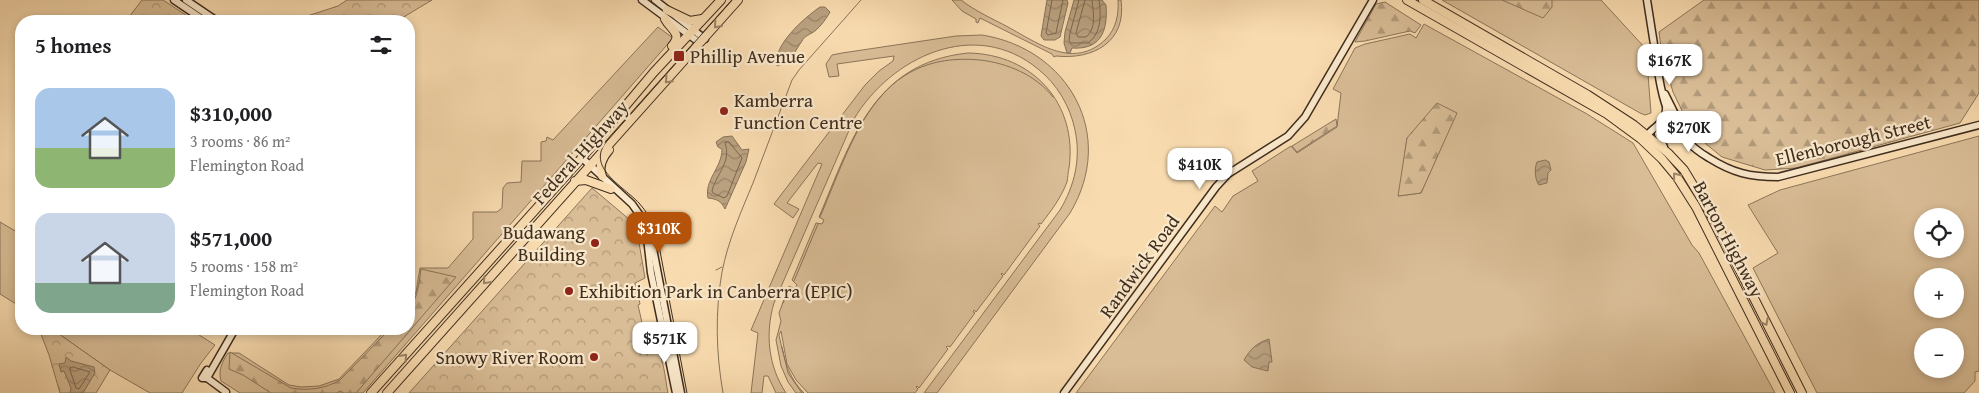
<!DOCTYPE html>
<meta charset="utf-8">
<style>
:root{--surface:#fff;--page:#f6f6f6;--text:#202124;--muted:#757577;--accent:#b45309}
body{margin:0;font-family:"Gentium Book Plus",serif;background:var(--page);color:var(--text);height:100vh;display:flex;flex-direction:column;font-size:19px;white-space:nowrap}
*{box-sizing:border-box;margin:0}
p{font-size:16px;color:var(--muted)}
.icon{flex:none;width:28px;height:28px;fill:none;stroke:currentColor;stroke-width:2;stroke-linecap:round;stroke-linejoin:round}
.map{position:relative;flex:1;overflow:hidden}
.side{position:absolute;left:15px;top:15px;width:400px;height:320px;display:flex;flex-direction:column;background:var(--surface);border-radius:20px;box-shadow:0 2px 8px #0003}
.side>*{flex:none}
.controls{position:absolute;left:1914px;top:208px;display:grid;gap:10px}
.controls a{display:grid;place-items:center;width:50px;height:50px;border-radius:50%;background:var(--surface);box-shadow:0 2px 8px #0003;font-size:25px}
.price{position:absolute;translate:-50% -42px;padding:0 11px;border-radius:10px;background:#fff;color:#222;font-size:16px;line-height:32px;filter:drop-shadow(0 1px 2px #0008)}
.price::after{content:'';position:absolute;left:50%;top:30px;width:15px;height:11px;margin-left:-8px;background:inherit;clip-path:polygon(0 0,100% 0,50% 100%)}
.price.on{background:var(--accent);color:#fff}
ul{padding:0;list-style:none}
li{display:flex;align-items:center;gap:15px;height:125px;padding:0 20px}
li span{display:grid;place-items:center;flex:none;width:140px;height:100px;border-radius:15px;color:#555}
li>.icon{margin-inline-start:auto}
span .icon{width:60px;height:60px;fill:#fffc;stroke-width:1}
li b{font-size:21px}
h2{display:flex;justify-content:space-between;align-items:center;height:60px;padding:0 20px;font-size:21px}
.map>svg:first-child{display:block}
.grass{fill:#d9bd96;stroke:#8c755a;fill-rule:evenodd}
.forest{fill:url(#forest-firs);stroke:#8c755a}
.park{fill:url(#park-crowns);stroke:#8c755a}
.water{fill:url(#water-waves);stroke:#887258}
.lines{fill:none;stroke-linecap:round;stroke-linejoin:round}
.shore{stroke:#7c664e;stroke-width:1}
.stream{stroke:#887258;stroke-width:1}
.secondary-casing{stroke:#3f2d1e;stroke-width:9}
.highway-casing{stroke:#3f2d1e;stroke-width:10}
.secondary{stroke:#fae8cb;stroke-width:6}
.highway{stroke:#f8dbaf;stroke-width:8}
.tram{stroke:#3f2d1e;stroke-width:1}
.oneway{stroke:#9c8466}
.poi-dot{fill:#8f2418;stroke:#fae8cb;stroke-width:2}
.labels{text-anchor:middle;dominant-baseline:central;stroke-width:4.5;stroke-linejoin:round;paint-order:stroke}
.poi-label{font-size:19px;fill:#3f2d1e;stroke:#fae8cb;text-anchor:start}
.street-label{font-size:19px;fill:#3f2d1e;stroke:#fae8cb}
</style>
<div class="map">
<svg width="1979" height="393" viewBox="0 0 1979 393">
<defs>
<pattern id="forest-firs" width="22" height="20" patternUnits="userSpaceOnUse" patternTransform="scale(1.25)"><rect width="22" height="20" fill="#d9bd96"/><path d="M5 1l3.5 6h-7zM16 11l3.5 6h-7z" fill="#b19a7a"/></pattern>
<pattern id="park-crowns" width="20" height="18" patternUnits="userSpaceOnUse" patternTransform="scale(1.25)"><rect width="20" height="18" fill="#d9bd96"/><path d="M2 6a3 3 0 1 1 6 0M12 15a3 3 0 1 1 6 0" fill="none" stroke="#b19a7a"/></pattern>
<pattern id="water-waves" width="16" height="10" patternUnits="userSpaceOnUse" patternTransform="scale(1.25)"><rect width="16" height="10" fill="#b9a07e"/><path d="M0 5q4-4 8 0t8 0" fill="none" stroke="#988367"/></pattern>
</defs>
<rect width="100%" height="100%" fill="#f8dbaf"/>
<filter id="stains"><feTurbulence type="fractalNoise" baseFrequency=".004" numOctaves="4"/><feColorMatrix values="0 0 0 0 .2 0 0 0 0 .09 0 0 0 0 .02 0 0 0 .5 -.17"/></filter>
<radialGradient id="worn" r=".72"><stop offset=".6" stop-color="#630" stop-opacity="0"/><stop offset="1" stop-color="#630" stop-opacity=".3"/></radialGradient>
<!-- grass -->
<g class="grass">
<path d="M 952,0 L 961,0 C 975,11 993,19 1008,27 C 1039,44 1074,70 1106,39 C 1116,29 1119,14 1118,0 L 1121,0 C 1127,42 1093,60 1056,56 L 1054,57 L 1052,54 L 980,18 L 978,23 L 976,22 L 976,19 L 962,11 Z"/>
<path d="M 1442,0 L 1601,0 L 1646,49 L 1651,113 L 1645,115 L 1640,113 Z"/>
<path d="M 1424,24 L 1587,114 L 1633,143 L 1692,245 L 1699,253 L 1775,393 L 1076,393 L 1215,206 L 1222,212 L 1233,196 L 1258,181 L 1252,171 L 1291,146 L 1297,153 L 1337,127 L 1341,93 L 1333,89 L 1355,48 L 1365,44 L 1410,34 L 1416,38 ZM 1456,113 L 1421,193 L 1399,196 L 1407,138 Z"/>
<path d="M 658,27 L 673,38 L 363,393 L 240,393 L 221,381 C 218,370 222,362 228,353 L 239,353 L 289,385 L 301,387 L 319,386 L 339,379 L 387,329 L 409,329 L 409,306 L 416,292 L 420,268 L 448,268 L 473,239 L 473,212 L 497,212 L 502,208 L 503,188 L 507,183 L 521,182 L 522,161 L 541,161 L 541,142 L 546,141 L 547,137 L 553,140 Z"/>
<path d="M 982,35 C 1069,49 1117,135 1070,213 L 937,393 L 924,393 L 1060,210 C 1075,185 1081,158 1075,130 C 1070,106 1057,84 1038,69 C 975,17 891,57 854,119 L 774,303 C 765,333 768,366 786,393 L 776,393 L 768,376 L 764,376 L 762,393 L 751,393 L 758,333 L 751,330 L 822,164 L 818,163 L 787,203 L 799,209 L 793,218 L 774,204 L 865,85 L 879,71 L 893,61 L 894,56 L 837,64 L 839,76 L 829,77 L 826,64 L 832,55 L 842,53 L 956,36 Z"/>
<path d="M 968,53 C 1033,54 1078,104 1069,168 C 1068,171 1068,177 1067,182 C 1061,198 1051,211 1041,224 L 1039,223 L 1038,224 L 1040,226 L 1004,275 L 1002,273 L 1001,274 L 1003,276 L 976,312 L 974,310 L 973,312 L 975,313 L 950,347 L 948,346 L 946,347 L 948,349 L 919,388 L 917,386 L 916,387 L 918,389 L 915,393 L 808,393 L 796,380 L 787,364 L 781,331 L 779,335 C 784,357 787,376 804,393 L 796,393 L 788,382 L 781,366 L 776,340 L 781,321 L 779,313 L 789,286 L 795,289 L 797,285 L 792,280 L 816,223 L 822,224 L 824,220 L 819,217 C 851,142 872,63 968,53 Z"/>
<path d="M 1979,136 L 1979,371 L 1975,372 L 1975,381 L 1964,393 L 1817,393 L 1753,268 L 1778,253 L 1748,205 L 1780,190 ZM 1922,216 L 1955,216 L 1955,249 L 1922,249 ZM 1922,276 L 1955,276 L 1955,309 L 1922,309 ZM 1922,336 L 1955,336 L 1955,369 L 1922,369 Z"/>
<path d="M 0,222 L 17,232 L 21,233 L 21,307 L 0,294 Z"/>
<path d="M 52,329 L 183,329 L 196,333 L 215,345 L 201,363 L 182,393 L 150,393 L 110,370 Z"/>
</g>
<!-- forest -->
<g class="forest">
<path d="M 1502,0 L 1552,0 L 1552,7 L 1543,18 Z"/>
<path d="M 1704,0 L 1979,0 L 1979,93 L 1960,123 L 1796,168 L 1765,170 L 1722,157 L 1706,144 L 1685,117 L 1673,92 L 1662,55 L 1659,32 Z"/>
<path d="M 1385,2 L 1421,25 L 1415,33 L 1410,31 L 1365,41 L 1355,42 L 1376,4 Z"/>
<path d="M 1437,103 L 1457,113 L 1421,193 L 1398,196 L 1407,138 Z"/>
<path d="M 1336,119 L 1337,126 L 1297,152 L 1292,146 Z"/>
<path d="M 421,269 L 456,277 L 356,393 L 344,393 L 340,391 L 337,393 L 271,393 L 243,375 L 229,369 L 230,352 L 291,388 C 307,391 325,389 340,380 L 390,329 L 409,329 L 409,308 C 418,298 419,283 421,269 Z"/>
</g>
<!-- park -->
<g class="park">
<path d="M 142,0 L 163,0 L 195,21 L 126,21 Z"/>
<path d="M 347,0 L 432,0 L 397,21 L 292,21 L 338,6 Z"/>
<path d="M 592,188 L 636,225 L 645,278 L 635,283 L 637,299 L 639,299 L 640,304 L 638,305 L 645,336 C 664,348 664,373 668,393 L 409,393 Z"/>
<path d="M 39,329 L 52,329 L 110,370 L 96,393 L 60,393 L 49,355 Z"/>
</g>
<!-- water -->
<g class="water">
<path d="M 1047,0 L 1067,0 L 1068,3 L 1060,37 L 1055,40 L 1044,40 L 1041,36 Z"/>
<path d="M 1074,0 L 1102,0 L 1106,5 C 1108,31 1101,50 1072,48 L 1070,53 L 1067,53 L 1064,43 L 1065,32 Z"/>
<path d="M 820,7 L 825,7 L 830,12 C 826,19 821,26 815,31 C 811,34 804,36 802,41 C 794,52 792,62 777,66 C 772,46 804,18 820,7 Z"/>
<path d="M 732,136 L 742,150 L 749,149 L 746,162 L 725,209 C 721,201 717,199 708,198 C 704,180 722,168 722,149 L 718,147 L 716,142 L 723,137 Z"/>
<path d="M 1545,160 L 1549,162 L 1551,170 L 1548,173 L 1547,183 L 1539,185 C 1535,180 1534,169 1537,162 Z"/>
<path d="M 1269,339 L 1272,362 L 1269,362 L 1268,371 L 1252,367 L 1244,360 C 1251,348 1257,343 1269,339 Z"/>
<path d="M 66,357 L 71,361 L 94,367 L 95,373 L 83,393 L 70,393 L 71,388 L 64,371 L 61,372 L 59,364 L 65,363 Z"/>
</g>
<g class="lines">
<!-- shore -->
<g class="shore">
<path d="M 1052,0 L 1046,33 L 1048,35 L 1056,33 L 1063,0"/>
<path d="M 1079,0 L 1070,33 L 1069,41 L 1071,43 L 1088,43 C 1102,33 1101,14 1099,0"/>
<path d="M 1085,0 L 1076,33 L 1078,37 L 1086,37 C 1097,28 1093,12 1092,0"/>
<path d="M 729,142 L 742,158 L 727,196 L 724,198 L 713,193 L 712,191 C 716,174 732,162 725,143 Z"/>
<path d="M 73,367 L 90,372 L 79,389 L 76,388 L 70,370 L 70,368 Z"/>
</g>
<!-- stream -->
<g class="stream">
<path d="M 820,217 C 853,141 875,50 980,60 C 1007,63 1036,75 1053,97"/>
<path d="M 716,270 L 722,267"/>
<path d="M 794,281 L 818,224"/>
<path d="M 783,303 L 791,288"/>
<path d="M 782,347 L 788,373 L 802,393"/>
<path d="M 723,393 C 716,353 715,312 722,272 C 728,241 741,212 753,183 C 766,149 779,114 792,80 L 799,70 L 861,0"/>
</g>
<!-- secondary casing -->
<g class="secondary-casing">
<g id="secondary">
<path d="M 174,0 L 205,21"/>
<path d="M 186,0 L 217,21"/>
<path d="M 642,0 L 700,43"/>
<path d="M 655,0 L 705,39"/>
<path d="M 1647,0 C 1650,19 1653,38 1656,57 C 1662,101 1668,134 1709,158 C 1733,173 1750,177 1778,177 L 1979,125"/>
<path d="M 1665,94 L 1683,130"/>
<path d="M 1647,135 C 1654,127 1667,121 1666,109"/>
<path d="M 1664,147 L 1658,134 L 1671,117"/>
<path d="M 582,158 L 632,204 L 649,228 L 681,393"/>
<path d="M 641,221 L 647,238 L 651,273 L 676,393"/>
<path d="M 207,370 L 202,378 L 207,378 L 226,392"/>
<path d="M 207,378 L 235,329"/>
<path d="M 1064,393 L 1216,187 L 1228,174 L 1288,136 L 1305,117 L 1373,0"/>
</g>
</g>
<!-- highway casing -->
<g class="highway-casing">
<g id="highway">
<path d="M 1407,0 L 1607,114 L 1641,139 L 1662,159 L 1677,177 L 1696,207 L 1790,393"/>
<path d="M 1423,0 L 1588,95 L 1634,125 L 1668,153 L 1684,170 L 1715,221 L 1802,393"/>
<path d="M 667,10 L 690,21 L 702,19"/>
<path d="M 665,19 C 671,30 683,34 672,46"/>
<path d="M 602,176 C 598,167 603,157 609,150"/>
<path d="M 575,181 L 586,180 L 611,189"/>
<path d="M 371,393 L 579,161 L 654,72 L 721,0"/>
<path d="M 387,393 L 738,0"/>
</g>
</g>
<!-- secondary -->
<use href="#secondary" class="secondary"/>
<!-- highway -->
<use href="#highway" class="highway"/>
<!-- tram -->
<path class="tram" d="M 687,393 L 656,230 C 652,220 646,211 639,203 C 623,186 585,167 607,141 L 732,0"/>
</g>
<!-- one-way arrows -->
<defs><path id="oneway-chevron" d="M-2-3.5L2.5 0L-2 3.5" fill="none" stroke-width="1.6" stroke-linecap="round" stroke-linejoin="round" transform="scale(1.25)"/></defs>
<g class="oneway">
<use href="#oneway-chevron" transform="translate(717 25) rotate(132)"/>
<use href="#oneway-chevron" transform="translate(668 80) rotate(133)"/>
<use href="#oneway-chevron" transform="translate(1676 176) rotate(-128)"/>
<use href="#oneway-chevron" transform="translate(486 281) rotate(132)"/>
<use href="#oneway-chevron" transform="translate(1765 322) rotate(63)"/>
<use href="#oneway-chevron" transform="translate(404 357) rotate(-48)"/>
</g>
<!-- markers -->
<g class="poi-dot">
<rect x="673" y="50" width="12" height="12" rx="2.5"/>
<circle cx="724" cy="111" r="5"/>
<circle cx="595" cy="243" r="5"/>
<circle cx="569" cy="291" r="5"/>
<circle cx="594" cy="357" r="5"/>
</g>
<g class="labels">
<!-- poi labels -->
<g class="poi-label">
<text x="690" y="56">Phillip Avenue</text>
<text x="734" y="100">Kamberra<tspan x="734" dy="22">Function Centre</tspan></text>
<text x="585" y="232" text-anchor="end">Budawang<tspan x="585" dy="22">Building</tspan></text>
<text x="579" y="291">Exhibition Park in Canberra (EPIC)</text>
<text x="584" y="357" text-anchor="end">Snowy River Room</text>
</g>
<!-- street labels -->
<g class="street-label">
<text transform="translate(1853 140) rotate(-14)">Ellenborough Street</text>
<text transform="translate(580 152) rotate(-48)">Federal Highway</text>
<text transform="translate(1729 239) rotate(62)">Barton Highway</text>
<text transform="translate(1139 266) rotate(-54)">Randwick Road</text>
</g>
</g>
<rect width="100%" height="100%" filter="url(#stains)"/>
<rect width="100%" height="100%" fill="url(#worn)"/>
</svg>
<div class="controls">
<a><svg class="icon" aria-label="locate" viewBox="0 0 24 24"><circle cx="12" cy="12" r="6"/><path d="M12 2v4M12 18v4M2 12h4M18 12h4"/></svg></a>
<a>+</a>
<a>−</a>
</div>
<b class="price" style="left:1670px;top:86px">$167K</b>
<b class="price" style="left:1689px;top:153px">$270K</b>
<b class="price" style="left:1200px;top:190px">$410K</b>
<b class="price on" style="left:659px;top:254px">$310K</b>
<b class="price" style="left:665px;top:364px">$571K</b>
<section class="side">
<h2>5 homes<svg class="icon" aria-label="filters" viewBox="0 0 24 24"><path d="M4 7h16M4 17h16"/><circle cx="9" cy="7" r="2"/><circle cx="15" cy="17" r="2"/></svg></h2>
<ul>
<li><span style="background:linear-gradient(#a9c7e8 60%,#8fb573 0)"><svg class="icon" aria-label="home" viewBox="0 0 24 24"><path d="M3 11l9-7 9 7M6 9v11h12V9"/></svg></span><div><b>$310,000</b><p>3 rooms · 86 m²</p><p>Flemington Road</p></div></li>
<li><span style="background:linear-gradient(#c9d6e8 70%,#7fa58c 0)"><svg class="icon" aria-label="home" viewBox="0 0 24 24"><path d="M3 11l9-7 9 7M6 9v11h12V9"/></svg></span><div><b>$571,000</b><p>5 rooms · 158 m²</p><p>Flemington Road</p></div></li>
</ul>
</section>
</div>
